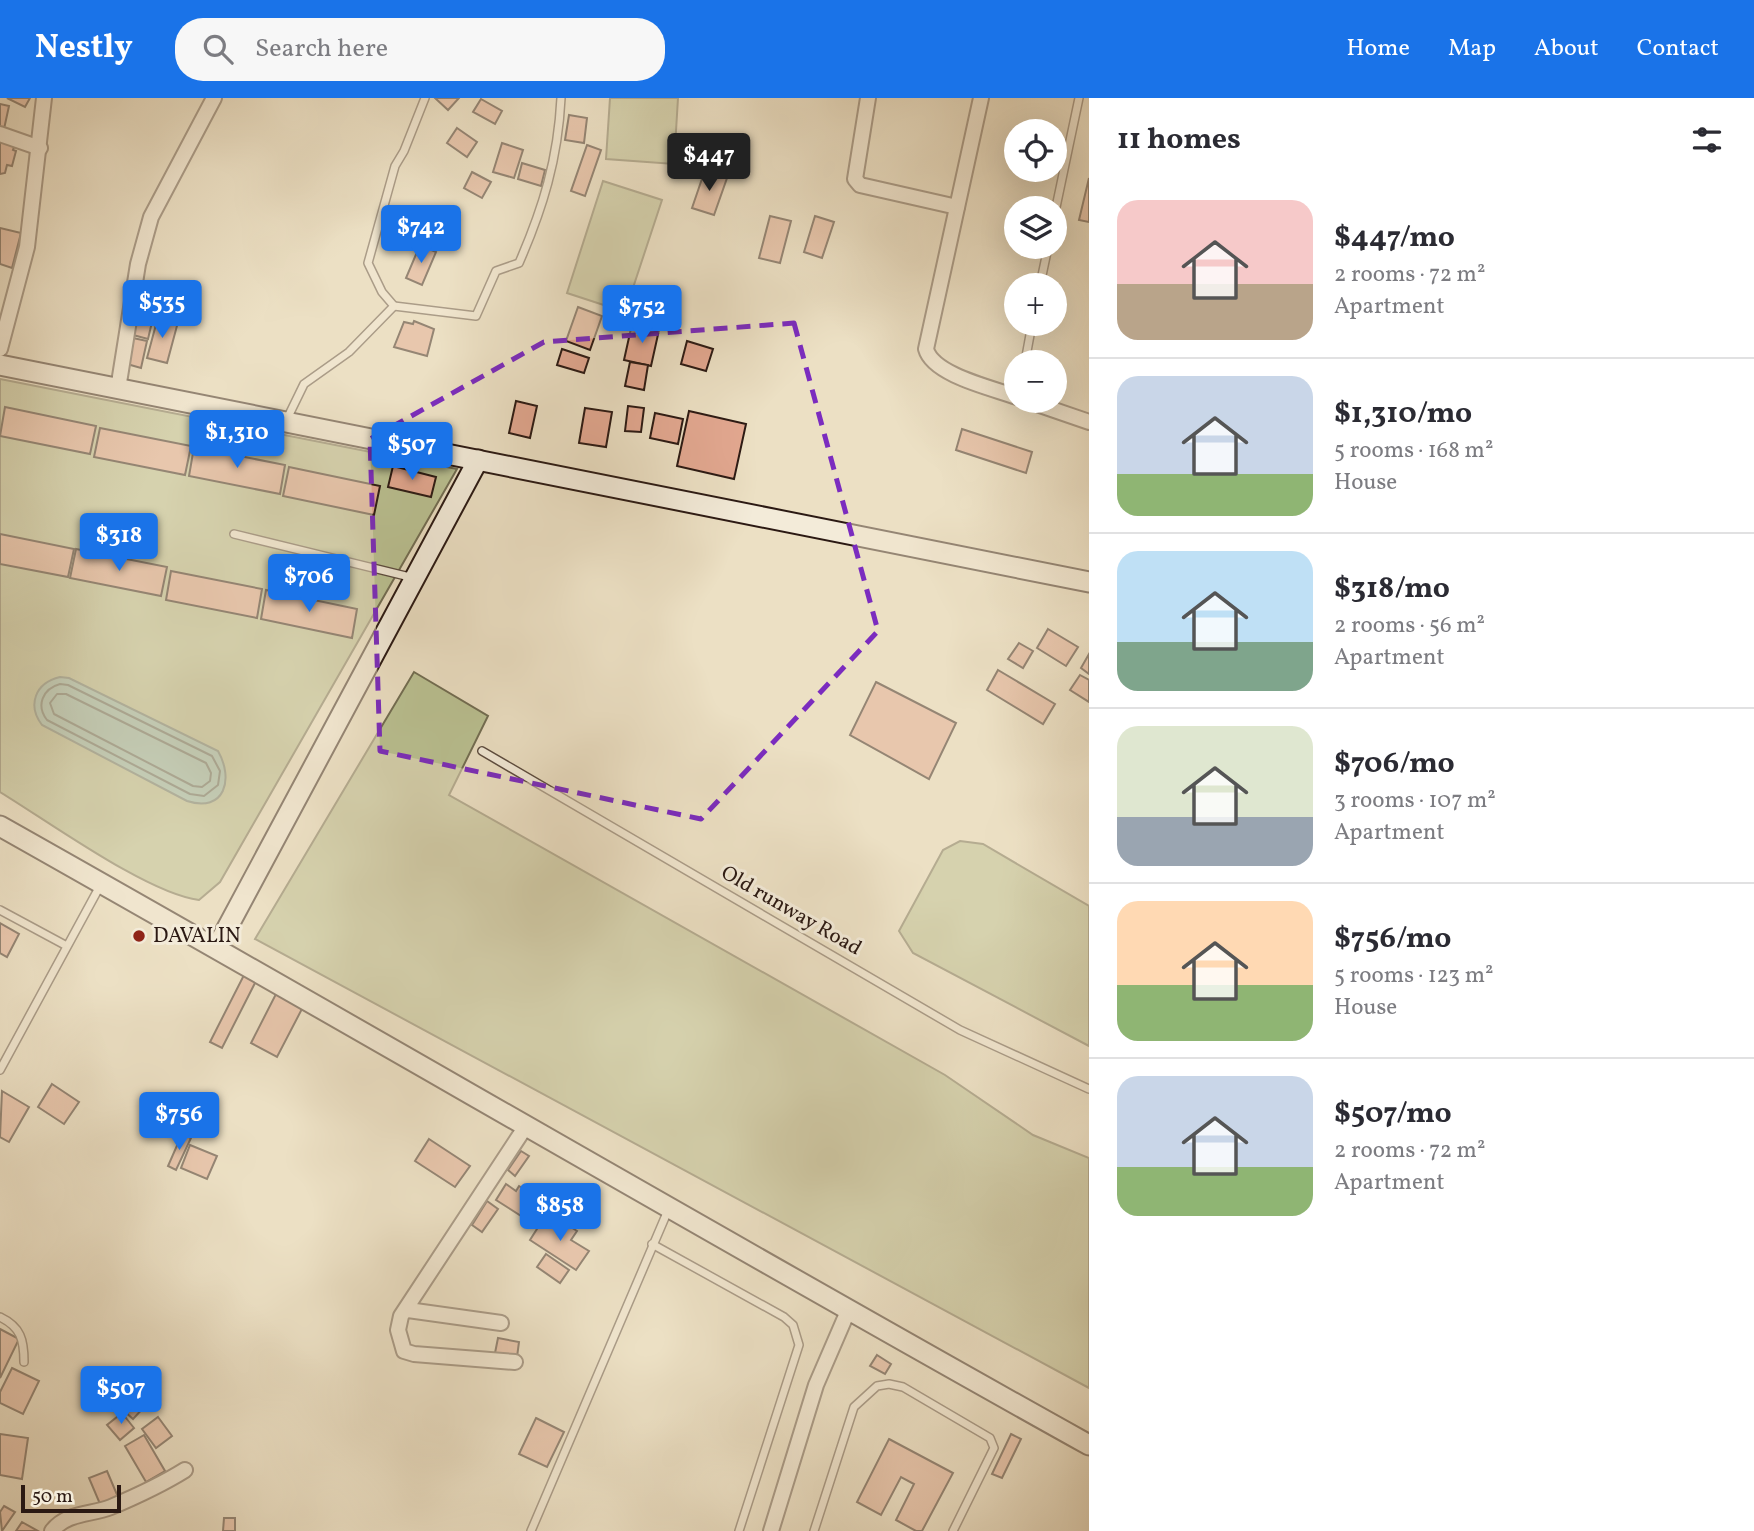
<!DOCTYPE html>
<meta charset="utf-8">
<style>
:root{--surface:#fff;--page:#f7f7f7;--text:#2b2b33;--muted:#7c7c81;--line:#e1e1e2;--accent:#1a73e8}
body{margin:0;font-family:Vollkorn,serif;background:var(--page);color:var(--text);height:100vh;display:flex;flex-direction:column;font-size:26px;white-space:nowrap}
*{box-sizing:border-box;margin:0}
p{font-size:23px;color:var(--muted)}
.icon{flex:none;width:38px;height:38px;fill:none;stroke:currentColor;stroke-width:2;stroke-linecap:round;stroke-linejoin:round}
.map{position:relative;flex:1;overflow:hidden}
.sheet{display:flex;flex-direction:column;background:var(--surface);width:665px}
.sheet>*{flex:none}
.controls{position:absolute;left:1004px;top:21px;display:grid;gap:14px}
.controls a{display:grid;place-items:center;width:63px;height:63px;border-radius:50%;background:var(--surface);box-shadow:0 7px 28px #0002;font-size:35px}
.scale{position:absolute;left:21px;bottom:18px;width:100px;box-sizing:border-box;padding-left:7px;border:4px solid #2b1913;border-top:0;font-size:19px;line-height:24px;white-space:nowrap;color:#2b1913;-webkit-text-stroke:5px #f3ebd9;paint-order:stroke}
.price{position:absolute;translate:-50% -60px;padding:0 16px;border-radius:7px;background:var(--accent);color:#fff;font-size:23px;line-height:46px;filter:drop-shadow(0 2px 4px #0008)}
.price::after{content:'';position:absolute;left:50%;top:42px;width:21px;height:16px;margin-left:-10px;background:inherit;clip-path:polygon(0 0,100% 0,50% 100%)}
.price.on{background:#222;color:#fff}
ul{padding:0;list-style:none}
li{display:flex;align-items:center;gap:21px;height:175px;padding:0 28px}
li+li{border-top:2px solid var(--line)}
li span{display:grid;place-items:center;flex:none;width:196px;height:140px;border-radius:21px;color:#555}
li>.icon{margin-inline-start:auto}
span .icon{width:84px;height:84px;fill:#fffc;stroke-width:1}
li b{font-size:30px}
h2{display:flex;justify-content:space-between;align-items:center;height:84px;padding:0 28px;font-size:30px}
header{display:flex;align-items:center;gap:42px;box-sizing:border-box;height:98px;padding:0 35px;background:var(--accent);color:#fff}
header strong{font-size:33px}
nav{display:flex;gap:38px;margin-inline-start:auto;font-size:24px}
.search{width:490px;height:63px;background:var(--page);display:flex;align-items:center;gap:18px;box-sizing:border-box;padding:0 24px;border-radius:28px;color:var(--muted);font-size:26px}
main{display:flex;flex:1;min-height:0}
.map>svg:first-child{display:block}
.green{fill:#bac192;stroke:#726d52;stroke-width:2}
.water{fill:#99beaf;stroke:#6d7c71;stroke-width:2}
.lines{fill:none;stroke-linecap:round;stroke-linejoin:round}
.shore{stroke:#626c61;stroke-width:2}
.building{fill:#e3a891;stroke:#2b1913;stroke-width:2}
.lane-casing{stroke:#5b4b3f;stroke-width:10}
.street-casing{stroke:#5b4b3f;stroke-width:18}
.secondary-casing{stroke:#2b1913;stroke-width:23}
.lane{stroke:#f3ebd9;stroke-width:7}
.street{stroke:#f3ebd9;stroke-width:14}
.secondary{stroke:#f3ebd9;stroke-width:19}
.marked{fill:none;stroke:#7b2cbf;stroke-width:5;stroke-dasharray:14 9;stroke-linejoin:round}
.poi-dot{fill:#8f2418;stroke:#f3ebd9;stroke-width:2.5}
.labels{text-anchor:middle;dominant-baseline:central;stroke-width:6;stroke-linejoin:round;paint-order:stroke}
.street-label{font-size:21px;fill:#2b1913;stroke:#f3ebd9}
.poi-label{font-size:21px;fill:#2b1913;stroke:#f3ebd9;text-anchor:start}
</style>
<header>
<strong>Nestly</strong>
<div class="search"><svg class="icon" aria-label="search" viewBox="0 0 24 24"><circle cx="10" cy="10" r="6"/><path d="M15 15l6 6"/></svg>Search here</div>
<nav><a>Home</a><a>Map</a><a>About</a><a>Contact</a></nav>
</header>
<main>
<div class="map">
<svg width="1089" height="1433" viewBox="0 0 1089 1433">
<rect width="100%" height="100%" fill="#ece0c4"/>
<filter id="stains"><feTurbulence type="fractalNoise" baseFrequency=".00286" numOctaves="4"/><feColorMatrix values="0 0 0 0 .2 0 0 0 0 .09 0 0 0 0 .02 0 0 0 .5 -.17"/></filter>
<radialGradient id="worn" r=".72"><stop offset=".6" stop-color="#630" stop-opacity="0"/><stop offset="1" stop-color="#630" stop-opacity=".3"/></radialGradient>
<!-- green -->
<g class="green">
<path d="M 610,0 L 678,0 L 674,66 L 606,61 Z"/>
<path d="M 603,83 L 662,102 L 625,214 L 567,195 Z"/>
<path d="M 0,281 L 457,371 L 220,784 L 199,802 C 148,796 48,723 0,694 Z"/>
<path d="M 414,574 L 488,618 L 449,697 L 945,977 L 1033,1037 L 1089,1060 L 1089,1290 L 255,841 Z"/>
<path d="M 960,743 L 983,746 L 1089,808 L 1089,948 L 913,855 L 899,833 L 943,752 Z"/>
</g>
<!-- water -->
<path class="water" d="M 60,579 L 69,580 L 218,653 C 234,681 225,715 187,703 L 42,627 C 27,607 35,585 60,579 Z"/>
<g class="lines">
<!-- shore -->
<g class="shore">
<path d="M 60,586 L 68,587 L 212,658 L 220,673 L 218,687 L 204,698 L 190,696 L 47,622 C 36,608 42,591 60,586 Z"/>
<path d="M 57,596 L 66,596 L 206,665 L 211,675 L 210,683 L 202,689 L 193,688 L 54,616 L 50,605 Z"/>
</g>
</g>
<!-- building -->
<g class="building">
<path d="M 7,0 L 30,0 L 25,9 Z"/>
<path d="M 435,0 L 459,0 L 448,12 Z"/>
<path d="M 481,1 L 502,13 L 495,26 L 473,14 Z"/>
<path d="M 0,6 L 9,8 L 4,31 L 0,30 Z"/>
<path d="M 569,17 L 587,20 L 584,45 L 565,42 Z"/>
<path d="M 457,30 L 477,44 L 467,59 L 447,45 Z"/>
<path d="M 0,39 L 16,44 L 13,52 L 16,53 L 12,68 L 7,67 L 5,75 L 0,76 Z"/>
<path d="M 698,40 L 725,65 L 716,74 L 689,49 Z"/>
<path d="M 502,45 L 523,52 L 514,80 L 493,74 Z"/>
<path d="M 587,47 L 601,52 L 585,98 L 571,93 Z"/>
<path d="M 522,65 L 545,72 L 541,88 L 518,81 Z"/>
<path d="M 705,72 L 727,80 L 714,117 L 692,110 Z"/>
<path d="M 472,74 L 491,84 L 482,100 L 464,90 Z"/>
<path d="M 1089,80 L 1089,124 L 1079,122 Z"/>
<path d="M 770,118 L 791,123 L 780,165 L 759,160 Z"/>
<path d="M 815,118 L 834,124 L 822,160 L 804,154 Z"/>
<path d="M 0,130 L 21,135 L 12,170 L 0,166 Z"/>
<path d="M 420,147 L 436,154 L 422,187 L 406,180 Z"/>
<path d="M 145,186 L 160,190 L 148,241 L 133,237 Z"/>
<path d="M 578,209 L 602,218 L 590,252 L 566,243 Z"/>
<path d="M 158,219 L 178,224 L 167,265 L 147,260 Z"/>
<path d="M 414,223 L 434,231 L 427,258 L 394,249 L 404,224 L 413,226 Z"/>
<path d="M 632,226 L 659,232 L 651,268 L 624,262 Z"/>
<path d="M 133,240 L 147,243 L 141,270 L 127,266 Z"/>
<path d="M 687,243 L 713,251 L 706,273 L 681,266 Z"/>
<path d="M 562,251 L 589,260 L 584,275 L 557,267 Z"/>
<path d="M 630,264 L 648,267 L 644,292 L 625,288 Z"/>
<path d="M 516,303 L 537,308 L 530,340 L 509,335 Z"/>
<path d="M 628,308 L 644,310 L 641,334 L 625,333 Z"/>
<path d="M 5,309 L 96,328 L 90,356 L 0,338 Z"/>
<path d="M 585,310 L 612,314 L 606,349 L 579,345 Z"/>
<path d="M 689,313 L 746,326 L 734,381 L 677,368 Z"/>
<path d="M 655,315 L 683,321 L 678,346 L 650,340 Z"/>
<path d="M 100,330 L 191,348 L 185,377 L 94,359 Z"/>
<path d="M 962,331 L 1032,354 L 1026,375 L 956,352 Z"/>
<path d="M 194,349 L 285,367 L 280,396 L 189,378 Z"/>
<path d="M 393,368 L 436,379 L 431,399 L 388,389 Z"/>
<path d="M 289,369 L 380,388 L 374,417 L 283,398 Z"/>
<path d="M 0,436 L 74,451 L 68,479 L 0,466 Z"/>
<path d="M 76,451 L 167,469 L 161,498 L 70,480 Z"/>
<path d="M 171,473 L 262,491 L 257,520 L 166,502 Z"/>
<path d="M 266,492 L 357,511 L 352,540 L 261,521 Z"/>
<path d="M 1048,531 L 1078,549 L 1066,568 L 1037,550 Z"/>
<path d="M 1019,545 L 1033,553 L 1023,570 L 1008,561 Z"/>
<path d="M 1089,556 L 1089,576 L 1081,570 Z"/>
<path d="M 998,572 L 1055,606 L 1043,626 L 987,592 Z"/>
<path d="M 1080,577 L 1089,582 L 1089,604 L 1070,592 Z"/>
<path d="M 876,584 L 956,625 L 929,681 L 850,637 Z"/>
<path d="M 0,825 L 19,836 L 7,859 L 0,855 Z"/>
<path d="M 244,877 L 256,883 L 222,950 L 210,944 Z"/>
<path d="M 277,894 L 304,907 L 277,959 L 251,945 Z"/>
<path d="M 52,986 L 79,1004 L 64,1026 L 38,1009 Z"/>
<path d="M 2,993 L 29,1009 L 9,1044 L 0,1039 Z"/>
<path d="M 182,1036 L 191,1040 L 176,1072 L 168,1068 Z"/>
<path d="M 429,1041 L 470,1068 L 455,1089 L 415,1063 Z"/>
<path d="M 190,1047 L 217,1058 L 207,1081 L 181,1070 Z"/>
<path d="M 521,1053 L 529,1058 L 515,1078 L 508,1072 Z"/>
<path d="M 506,1086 L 516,1093 L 519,1088 L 529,1094 L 526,1098 L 539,1106 L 529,1123 L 496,1102 Z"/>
<path d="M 487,1103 L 498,1111 L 482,1134 L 472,1127 Z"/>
<path d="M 544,1120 L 562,1132 L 566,1126 L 577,1133 L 571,1142 L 589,1153 L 576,1172 L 530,1142 Z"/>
<path d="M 546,1156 L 569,1172 L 560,1185 L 537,1169 Z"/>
<path d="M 0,1231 L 19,1241 L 0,1280 Z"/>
<path d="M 498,1240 L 519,1244 L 517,1259 L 495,1255 Z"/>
<path d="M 877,1257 L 891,1266 L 885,1276 L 870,1268 Z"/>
<path d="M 12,1270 L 39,1283 L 23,1316 L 0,1305 L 0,1294 Z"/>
<path d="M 124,1289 L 145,1308 L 133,1321 L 112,1302 Z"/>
<path d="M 122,1315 L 134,1330 L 120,1342 L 107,1327 Z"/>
<path d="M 158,1319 L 172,1338 L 156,1350 L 142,1331 Z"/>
<path d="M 536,1320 L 564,1334 L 547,1369 L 519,1356 Z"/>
<path d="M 0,1336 L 28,1340 L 22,1381 L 0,1377 Z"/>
<path d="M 1011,1336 L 1021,1341 L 1002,1380 L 992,1376 Z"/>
<path d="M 144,1337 L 165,1373 L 146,1384 L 125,1348 Z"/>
<path d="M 889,1341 L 953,1375 L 922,1433 L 916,1433 L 896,1422 L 914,1386 L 901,1379 L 881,1417 L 857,1404 Z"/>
<path d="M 107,1373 L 118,1399 L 100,1406 L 89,1380 Z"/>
<path d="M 4,1408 L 15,1414 L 2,1433 L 0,1414 Z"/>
<path d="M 224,1420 L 235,1420 L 235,1433 L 223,1433 Z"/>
<path d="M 22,1424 L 38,1433 L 16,1433 Z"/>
</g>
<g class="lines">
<!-- lane casing -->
<g class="lane-casing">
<g id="lane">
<path d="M 1055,114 L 1079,0"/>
<path d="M 1040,187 L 1048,149"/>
<path d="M 394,208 L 476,218 L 496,173 L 519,165 C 543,110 558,61 561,0"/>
<path d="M 1025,264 L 1032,226"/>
<path d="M 286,323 L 304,286 L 349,254 L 394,208 L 382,194 L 368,165 L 395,68 L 404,53 L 425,0"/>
<path d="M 234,436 L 414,480"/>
<path d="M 482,653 L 960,932 L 1089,991"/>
<path d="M 0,812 L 65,847"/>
<path d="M 0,972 L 100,788"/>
<path d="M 652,1146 L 784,1219 L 793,1227 L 799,1247 L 739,1433"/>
<path d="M 0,1219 C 21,1229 24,1242 24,1264"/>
<path d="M 531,1433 L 669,1110"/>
<path d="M 814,1433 L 854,1309 L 877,1288 L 889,1286 L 903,1289 L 990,1340 L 994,1350 L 953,1433"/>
</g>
</g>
<!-- street casing -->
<g class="street-casing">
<g id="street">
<path d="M 868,0 L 855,81 L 860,87 L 957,109"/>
<path d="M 981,0 L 926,251 C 933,277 992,290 1017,299"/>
<path d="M 0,36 L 40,50"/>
<path d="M 0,251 L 27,149 L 44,0"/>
<path d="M 118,291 L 138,166 L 151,119 L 214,0"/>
<path d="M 1028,303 L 1089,324"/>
<path d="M 408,1212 L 501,1225"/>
<path d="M 515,1264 L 414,1256 L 404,1253 L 398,1232 L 401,1218 L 526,1028"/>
<path d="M 52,1433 C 67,1414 91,1417 111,1409 C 137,1398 161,1387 185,1372"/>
<path d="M 771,1433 L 816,1287 L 848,1213"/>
</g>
</g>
<!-- secondary casing -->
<g class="secondary-casing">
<g id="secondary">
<path d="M 0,267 L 1089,484"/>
<path d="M 0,728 C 364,933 724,1144 1089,1347"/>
<path d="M 217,849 L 478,362"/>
</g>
</g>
<!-- lane -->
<use href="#lane" class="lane"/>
<!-- street -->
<use href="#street" class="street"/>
<!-- secondary -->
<use href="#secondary" class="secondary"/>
</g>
<!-- marked area -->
<path d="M0 0H1089V1433H0ZM 794,225 L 878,533 L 701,721 L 380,653 L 370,341 L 544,244 Z" fill="#ece0c4" fill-opacity=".55" fill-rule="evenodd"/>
<path class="marked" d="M 794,225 L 878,533 L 701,721 L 380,653 L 370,341 L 544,244 Z"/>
<!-- markers -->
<circle class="poi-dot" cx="139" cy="838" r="7"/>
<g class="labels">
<!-- street labels -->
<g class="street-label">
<text transform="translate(791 813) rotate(30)">Old runway Road</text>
</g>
<!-- poi labels -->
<g class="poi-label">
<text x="153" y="838">DAVALIN</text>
</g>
</g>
<rect width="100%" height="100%" filter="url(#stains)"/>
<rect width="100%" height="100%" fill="url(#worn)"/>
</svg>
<div class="controls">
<a><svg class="icon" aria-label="locate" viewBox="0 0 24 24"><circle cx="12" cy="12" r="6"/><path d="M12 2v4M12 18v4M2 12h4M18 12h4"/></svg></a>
<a><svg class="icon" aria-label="layers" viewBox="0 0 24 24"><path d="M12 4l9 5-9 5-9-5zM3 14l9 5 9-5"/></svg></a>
<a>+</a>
<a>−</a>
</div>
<div class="scale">50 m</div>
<b class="price on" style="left:709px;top:95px">$447</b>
<b class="price" style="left:421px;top:167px">$742</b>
<b class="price" style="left:162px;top:242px">$535</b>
<b class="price" style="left:642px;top:247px">$752</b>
<b class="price" style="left:237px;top:372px">$1,310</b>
<b class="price" style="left:412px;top:384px">$507</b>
<b class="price" style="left:119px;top:475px">$318</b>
<b class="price" style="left:309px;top:516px">$706</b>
<b class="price" style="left:179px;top:1054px">$756</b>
<b class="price" style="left:560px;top:1145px">$858</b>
<b class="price" style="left:121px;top:1328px">$507</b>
</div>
<section class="sheet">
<h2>11 homes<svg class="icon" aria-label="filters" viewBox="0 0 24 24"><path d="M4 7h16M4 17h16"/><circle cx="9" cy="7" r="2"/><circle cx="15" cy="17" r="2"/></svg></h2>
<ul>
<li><span style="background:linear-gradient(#f6c9c9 60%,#b9a48a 0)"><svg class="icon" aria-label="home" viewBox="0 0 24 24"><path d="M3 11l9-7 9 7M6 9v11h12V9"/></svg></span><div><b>$447/mo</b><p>2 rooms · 72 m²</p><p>Apartment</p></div></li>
<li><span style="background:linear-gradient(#c9d6e8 70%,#8fb573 0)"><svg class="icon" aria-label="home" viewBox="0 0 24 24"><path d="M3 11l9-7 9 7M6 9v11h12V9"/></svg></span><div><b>$1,310/mo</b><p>5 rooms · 168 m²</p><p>House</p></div></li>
<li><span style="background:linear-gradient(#bfe0f5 65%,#7fa58c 0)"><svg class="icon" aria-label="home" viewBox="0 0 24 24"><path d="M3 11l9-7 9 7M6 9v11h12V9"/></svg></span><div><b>$318/mo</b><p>2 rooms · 56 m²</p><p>Apartment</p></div></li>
<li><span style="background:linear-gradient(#dfe7d0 65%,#9aa5b1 0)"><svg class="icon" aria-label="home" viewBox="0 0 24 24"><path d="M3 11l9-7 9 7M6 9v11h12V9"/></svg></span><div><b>$706/mo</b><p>3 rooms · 107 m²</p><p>Apartment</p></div></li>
<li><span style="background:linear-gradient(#ffd9b3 60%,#8fb573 0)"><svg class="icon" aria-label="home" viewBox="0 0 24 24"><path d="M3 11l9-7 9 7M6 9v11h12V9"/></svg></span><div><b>$756/mo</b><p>5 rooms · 123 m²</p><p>House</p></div></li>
<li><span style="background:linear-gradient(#c9d6e8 65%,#8fb573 0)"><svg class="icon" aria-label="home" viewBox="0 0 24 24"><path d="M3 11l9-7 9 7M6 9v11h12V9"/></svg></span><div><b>$507/mo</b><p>2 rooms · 72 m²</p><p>Apartment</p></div></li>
</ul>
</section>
</main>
